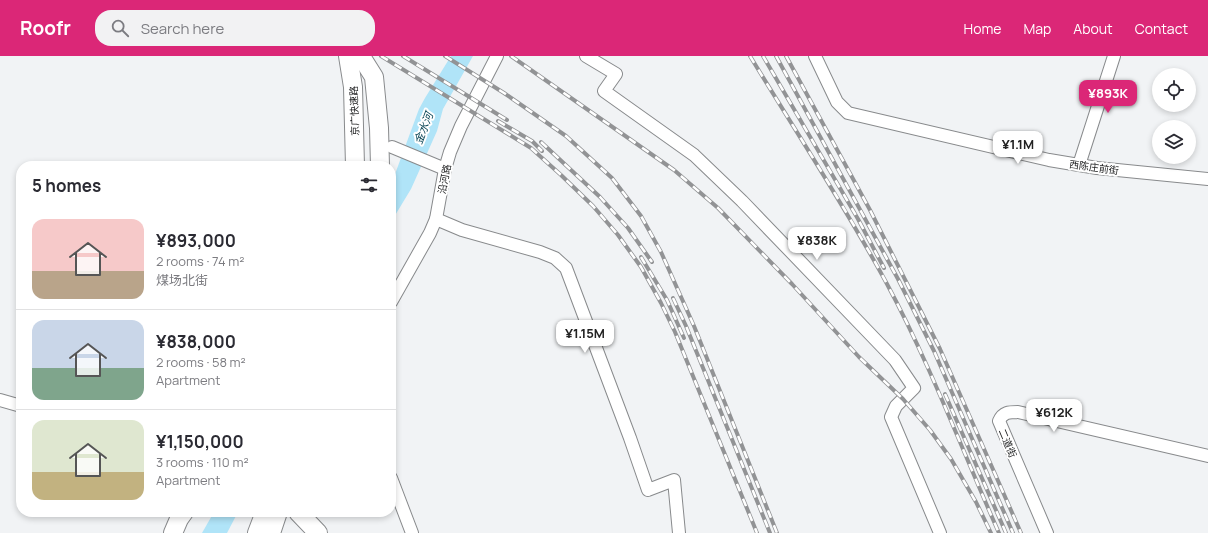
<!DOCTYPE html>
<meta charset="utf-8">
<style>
:root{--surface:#fff;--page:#f2f2f3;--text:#2b2b33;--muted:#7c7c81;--line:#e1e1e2;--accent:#db2777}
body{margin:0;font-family:Manrope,"Noto Sans SC",sans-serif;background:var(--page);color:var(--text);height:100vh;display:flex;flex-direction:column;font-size:15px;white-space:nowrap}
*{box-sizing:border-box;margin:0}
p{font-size:13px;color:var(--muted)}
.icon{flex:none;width:22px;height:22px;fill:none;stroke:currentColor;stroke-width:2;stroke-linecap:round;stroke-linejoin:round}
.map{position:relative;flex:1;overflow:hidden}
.drawer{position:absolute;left:16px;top:105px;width:380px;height:356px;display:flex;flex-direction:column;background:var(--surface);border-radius:16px;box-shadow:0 2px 6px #0003}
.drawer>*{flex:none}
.controls{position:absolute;left:1152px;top:12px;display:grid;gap:8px}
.controls a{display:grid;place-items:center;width:44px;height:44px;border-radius:50%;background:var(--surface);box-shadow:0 2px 6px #0003;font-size:20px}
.price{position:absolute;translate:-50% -34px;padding:0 9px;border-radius:8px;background:#fff;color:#222;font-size:13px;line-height:26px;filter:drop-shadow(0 1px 2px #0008)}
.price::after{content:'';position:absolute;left:50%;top:24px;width:12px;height:9px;margin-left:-6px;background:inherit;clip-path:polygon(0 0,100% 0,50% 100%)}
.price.active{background:var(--accent);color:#fff}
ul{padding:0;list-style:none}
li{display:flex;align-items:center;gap:12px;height:100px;padding:0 16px}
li+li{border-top:1px solid var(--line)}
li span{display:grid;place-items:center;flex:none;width:112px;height:80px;border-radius:12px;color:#555}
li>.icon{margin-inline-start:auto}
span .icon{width:48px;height:48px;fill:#fffc;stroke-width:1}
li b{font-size:17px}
h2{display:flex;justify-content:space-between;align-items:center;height:48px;padding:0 16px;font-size:17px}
header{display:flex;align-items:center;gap:24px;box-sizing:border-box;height:56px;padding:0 20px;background:var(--accent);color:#fff}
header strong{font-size:19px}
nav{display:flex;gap:22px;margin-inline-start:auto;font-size:14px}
.search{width:280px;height:36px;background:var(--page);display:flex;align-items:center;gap:10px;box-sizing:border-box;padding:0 14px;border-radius:16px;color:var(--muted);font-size:15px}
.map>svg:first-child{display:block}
.water{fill:#b0e4f8}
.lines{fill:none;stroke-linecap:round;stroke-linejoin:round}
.minor-casing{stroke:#888a8c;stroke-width:14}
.highway-casing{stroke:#888a8c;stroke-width:20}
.minor{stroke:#fff;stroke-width:12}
.highway{stroke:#fff;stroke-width:18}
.rail-casing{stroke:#929395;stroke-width:4}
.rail{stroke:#fff;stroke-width:2.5;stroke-dasharray:8;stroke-linecap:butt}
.labels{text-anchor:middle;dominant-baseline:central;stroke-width:4;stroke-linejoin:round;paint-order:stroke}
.street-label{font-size:10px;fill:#202122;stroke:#fff}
.water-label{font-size:11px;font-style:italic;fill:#003e4f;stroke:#fff}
</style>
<header>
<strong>Roofr</strong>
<div class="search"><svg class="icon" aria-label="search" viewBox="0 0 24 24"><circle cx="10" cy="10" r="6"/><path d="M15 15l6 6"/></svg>Search here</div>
<nav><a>Home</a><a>Map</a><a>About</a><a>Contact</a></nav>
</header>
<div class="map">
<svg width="1208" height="477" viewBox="0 0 1208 477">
<rect width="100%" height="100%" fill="#f1f3f5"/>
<!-- water -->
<g class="water">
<path d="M 451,0 L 473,0 L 443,53 L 437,75 L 411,133 L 391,166 L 391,129 L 419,53 L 425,42 Z"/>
<path d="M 214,456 L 238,456 L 227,477 L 202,477 Z"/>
</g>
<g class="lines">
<!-- minor casing -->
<g class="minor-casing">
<g id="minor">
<path d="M 586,0 L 616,18 L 604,35 L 694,99 L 742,145 L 895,304 L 914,332 L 896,350 L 891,361 L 940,477"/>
<path d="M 815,0 L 837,46 L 848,57 L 1049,104 L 1097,112 L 1208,123"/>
<path d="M 392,91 L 445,113"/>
<path d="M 1079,109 L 1114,0"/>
<path d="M 436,163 L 462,174 L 540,196 L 555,202 L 566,212 L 630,382 L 648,434 L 674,424 L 679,477"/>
<path d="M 391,246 L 430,177 L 436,163 L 445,113 L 450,96 L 461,70 L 497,0"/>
<path d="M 0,344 L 21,350"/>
<path d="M 391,422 L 412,477"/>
<path d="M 1047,477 L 999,365 C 1003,356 1009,356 1018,356 L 1208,400"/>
</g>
</g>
<!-- highway casing -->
<g class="highway-casing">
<g id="highway">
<path d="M 348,0 L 353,31 L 355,110"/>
<path d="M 362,2 L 374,21 L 379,72 L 380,110"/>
<path d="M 298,456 L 318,477"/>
<path d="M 173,477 L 179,463 L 184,456"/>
<path d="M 257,477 L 265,456"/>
<path d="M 271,477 L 278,456"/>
</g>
</g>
<!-- minor -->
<use href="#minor" class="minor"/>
<!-- highway -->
<use href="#highway" class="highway"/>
<!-- rail casing -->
<g class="rail-casing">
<g id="rail">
<path d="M 381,0 L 531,92 L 561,119 L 593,150 L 618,179 L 641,211 L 661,247 L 675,276 L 757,477"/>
<path d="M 403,0 L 507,64"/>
<path d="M 445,0 L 504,37 L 566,80 L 612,122 L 641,160 L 661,196 L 694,270 L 777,477"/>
<path d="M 511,0 L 674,114 L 718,152 L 792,228 L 859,301 L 903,343 L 930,374 L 951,403 L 976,446 L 991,477"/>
<path d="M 750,0 C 796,76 845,150 887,228 C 930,308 962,394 999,477"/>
<path d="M 763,0 L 858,163 L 884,212"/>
<path d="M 776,0 L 898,223 L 934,295 L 1013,477"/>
<path d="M 786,0 L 870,154 L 940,293 L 1021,477"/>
<path d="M 498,65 L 532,85 L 542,95"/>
<path d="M 541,86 L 600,141 L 628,172 L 652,206"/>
<path d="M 641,201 L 667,244 L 684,282"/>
<path d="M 673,242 L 686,270 L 770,477"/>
<path d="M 945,338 L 1006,477"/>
</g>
</g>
<!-- rail -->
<use href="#rail" class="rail"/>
</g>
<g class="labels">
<!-- street labels -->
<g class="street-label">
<text transform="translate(354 55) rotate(-92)">京广快速路</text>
<text transform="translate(1094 111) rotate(8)">西陈庄前街</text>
<text transform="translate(444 123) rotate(-79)">沿河路</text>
<text transform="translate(1008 387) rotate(67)">二道街</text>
</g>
<!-- water labels -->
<g class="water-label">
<text transform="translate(423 72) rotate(-69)">金水河</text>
</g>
</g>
</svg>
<div class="controls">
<a><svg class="icon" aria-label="locate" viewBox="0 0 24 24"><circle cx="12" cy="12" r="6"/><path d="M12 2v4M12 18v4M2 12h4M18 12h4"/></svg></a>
<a><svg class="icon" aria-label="layers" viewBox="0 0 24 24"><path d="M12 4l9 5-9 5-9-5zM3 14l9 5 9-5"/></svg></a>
</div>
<b class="price active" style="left:1108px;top:58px">¥893K</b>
<b class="price" style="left:1018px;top:109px">¥1.1M</b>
<b class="price" style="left:817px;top:205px">¥838K</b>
<b class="price" style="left:585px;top:298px">¥1.15M</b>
<b class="price" style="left:1054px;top:377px">¥612K</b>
<section class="drawer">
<h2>5 homes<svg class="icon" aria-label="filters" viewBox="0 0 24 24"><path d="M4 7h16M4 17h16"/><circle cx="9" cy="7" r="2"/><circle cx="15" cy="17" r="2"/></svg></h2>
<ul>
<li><span style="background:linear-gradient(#f6c9c9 65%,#b9a48a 0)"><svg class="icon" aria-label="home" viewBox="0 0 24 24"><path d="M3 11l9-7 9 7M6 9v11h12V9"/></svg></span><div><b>¥893,000</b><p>2 rooms · 74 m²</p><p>煤场北街</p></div></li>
<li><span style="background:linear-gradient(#c9d6e8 60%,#7fa58c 0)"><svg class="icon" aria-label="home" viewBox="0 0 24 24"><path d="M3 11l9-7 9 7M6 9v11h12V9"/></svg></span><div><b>¥838,000</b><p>2 rooms · 58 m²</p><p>Apartment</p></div></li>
<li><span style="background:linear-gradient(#dfe7d0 65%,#c2b280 0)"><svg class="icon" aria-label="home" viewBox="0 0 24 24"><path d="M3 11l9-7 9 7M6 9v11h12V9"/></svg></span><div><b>¥1,150,000</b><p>3 rooms · 110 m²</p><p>Apartment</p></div></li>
</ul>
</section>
</div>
